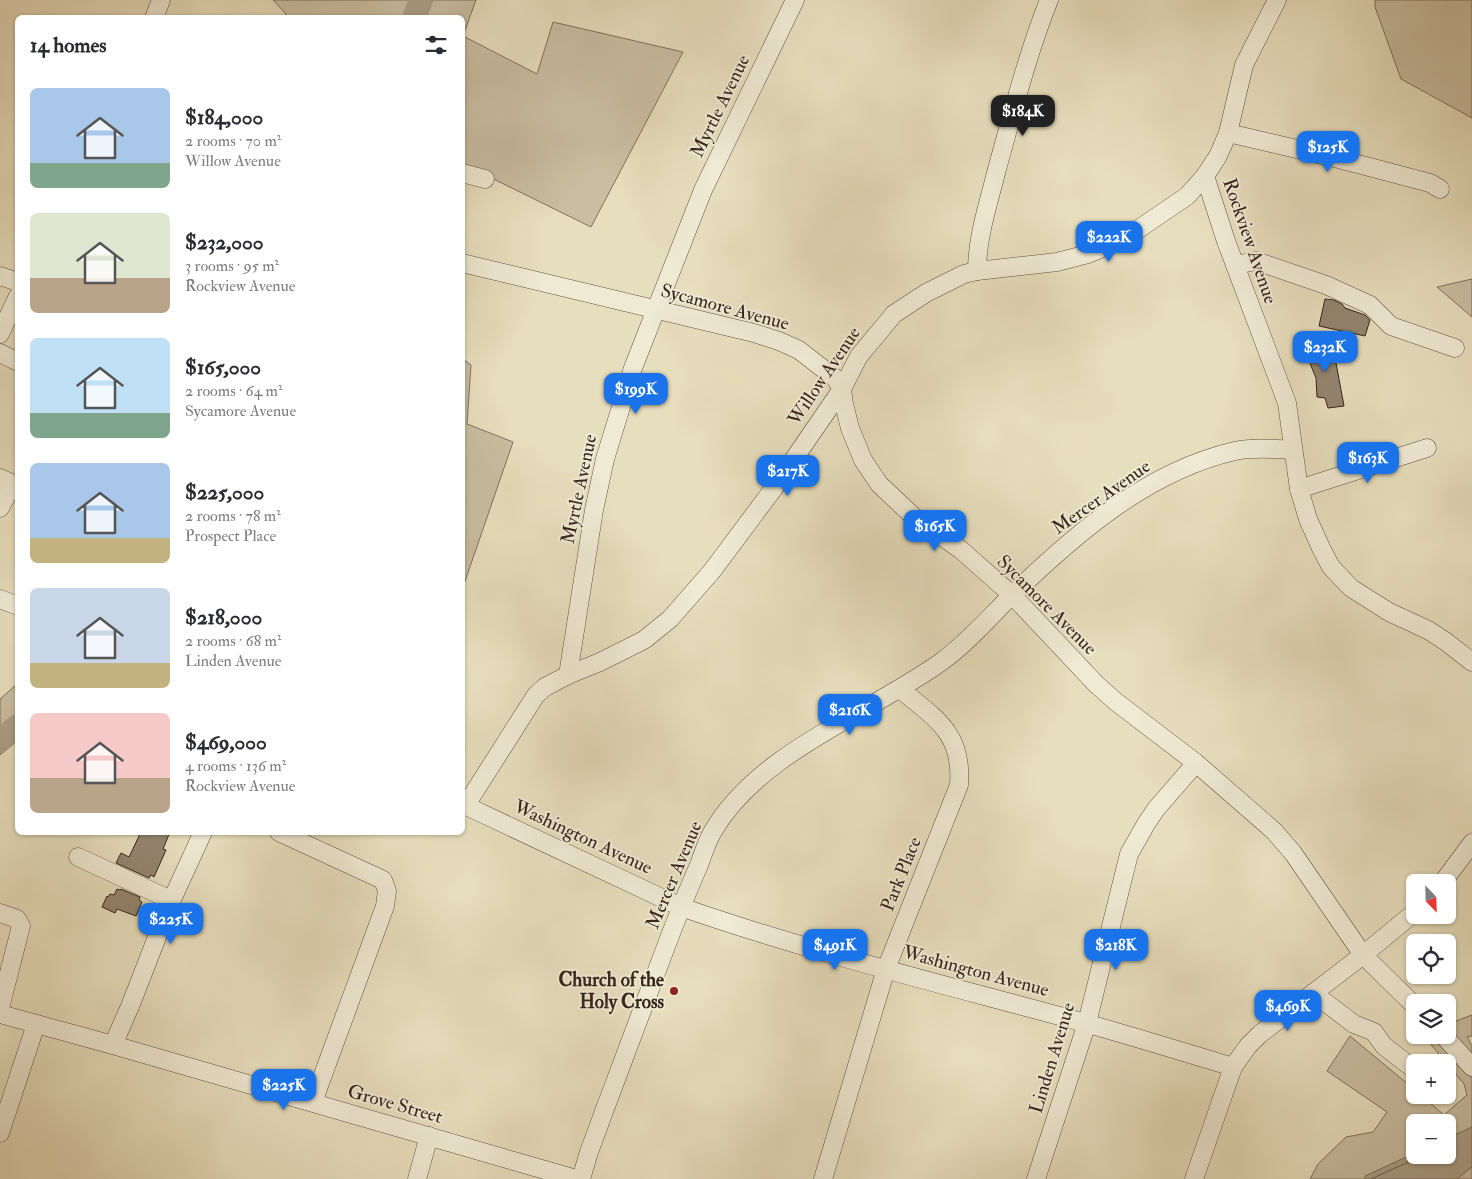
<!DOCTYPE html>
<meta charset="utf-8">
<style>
:root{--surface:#fff;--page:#f2f2f3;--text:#2b2b33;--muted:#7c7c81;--accent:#1a73e8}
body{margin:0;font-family:"IM FELL Double Pica",serif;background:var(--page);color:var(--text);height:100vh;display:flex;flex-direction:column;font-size:19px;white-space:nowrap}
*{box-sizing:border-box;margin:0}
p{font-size:16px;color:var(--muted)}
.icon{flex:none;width:28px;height:28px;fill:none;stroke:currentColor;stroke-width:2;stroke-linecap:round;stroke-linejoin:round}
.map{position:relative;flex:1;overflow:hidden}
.panel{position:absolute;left:15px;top:15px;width:450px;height:820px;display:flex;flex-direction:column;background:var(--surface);border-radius:8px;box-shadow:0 1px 4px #0004}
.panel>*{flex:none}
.needle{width:32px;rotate:157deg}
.fabs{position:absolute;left:1406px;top:874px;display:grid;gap:10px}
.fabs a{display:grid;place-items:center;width:50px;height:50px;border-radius:8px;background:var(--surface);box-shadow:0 1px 4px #0004;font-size:25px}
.price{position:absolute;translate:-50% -42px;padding:0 11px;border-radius:10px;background:var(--accent);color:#fff;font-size:16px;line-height:32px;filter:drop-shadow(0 1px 2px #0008)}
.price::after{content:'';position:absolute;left:50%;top:30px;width:15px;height:11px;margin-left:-8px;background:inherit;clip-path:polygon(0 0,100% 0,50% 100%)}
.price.active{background:#222;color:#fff}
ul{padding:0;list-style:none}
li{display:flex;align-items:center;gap:15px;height:125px;padding:0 15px}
li span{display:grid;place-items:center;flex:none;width:140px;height:100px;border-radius:8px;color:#555}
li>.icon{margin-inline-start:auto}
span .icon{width:60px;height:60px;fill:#fffc;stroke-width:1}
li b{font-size:21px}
h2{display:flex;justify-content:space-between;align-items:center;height:60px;padding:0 15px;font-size:21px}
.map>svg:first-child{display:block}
.green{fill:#c9bea2;stroke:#807160;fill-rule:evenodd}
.water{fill:#ab9f87;stroke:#7c6e5d}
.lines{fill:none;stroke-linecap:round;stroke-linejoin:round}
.shore{stroke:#706252;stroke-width:1}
.river{stroke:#ab9f87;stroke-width:24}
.building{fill:#928570;stroke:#36241d}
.minor-casing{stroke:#625245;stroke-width:19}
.minor{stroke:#efead4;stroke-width:18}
.poi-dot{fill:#8f2418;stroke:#efead4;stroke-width:2}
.labels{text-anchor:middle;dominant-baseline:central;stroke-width:4;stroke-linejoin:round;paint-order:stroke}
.street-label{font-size:19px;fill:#36241d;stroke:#efead4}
.poi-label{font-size:19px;font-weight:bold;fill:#36241d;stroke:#efead4;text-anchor:end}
</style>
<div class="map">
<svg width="1472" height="1179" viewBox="0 0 1472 1179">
<rect width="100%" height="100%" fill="#e7debd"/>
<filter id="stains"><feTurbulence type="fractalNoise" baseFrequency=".004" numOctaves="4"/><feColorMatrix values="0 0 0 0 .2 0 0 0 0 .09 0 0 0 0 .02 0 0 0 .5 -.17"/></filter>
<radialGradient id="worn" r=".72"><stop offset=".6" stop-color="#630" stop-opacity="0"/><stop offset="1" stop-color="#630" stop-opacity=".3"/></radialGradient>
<!-- green -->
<g class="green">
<path d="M 273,0 L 476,0 L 463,36 L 537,74 L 553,22 L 683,52 L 591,227 L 463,164 L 462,18 L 284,17 L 286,14 Z"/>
<path d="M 1375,0 L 1472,0 L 1472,118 L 1401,79 L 1375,7 Z"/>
<path d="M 1472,279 L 1472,317 L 1437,287 Z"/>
<path d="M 463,359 L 471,365 L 467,424 L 513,442 L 463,587 Z"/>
<path d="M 17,684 L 17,741 L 0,755 L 0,699 Z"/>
<path d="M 1472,1015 L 1472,1036 L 1467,1037 L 1472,1046 L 1472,1179 L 1310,1179 L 1318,1164 L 1346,1137 L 1373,1132 L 1387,1112 L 1327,1071 L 1350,1036 L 1415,1090 L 1415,1095 L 1421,1095 L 1444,1115 L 1467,1095 L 1464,1084 L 1423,1035 L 1448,1035 L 1448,1024 ZM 1415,1122 L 1448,1122 L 1448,1155 L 1415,1155 Z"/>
</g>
<!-- water -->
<path class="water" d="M 1472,1127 L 1472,1167 L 1457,1179 L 1365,1179 L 1365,1176 L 1415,1153 L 1415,1155 L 1448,1155 L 1448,1138 Z"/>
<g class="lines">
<!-- shore -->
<path class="shore" d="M 1371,1179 L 1417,1158 L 1419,1155"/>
<!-- river -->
<g class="river">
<path d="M 414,18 L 421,0"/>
<path d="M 0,740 L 18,726"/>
</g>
</g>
<!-- building -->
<g class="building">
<path d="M 1325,299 L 1334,300 L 1342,304 L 1345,308 L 1365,315 L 1370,320 L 1365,336 L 1319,326 Z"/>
<path d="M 1323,338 L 1328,351 L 1332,351 L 1336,363 L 1344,406 L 1328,408 L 1325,398 L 1317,397 L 1316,378 L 1302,344 Z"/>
<path d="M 141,832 L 170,832 L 163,849 L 166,850 L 154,877 L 151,875 L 149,878 L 116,863 L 121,853 L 129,857 Z"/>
<path d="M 117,889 L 120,890 L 121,889 L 140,897 L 139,900 L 142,902 L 136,916 L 117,909 L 115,913 L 102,907 L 107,896 L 108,897 L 110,894 L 114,895 Z"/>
</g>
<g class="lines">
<!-- minor casing -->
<g class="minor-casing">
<g id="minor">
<path d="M 1277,0 L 1244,65 L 1228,133 L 1218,156 L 1205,176 L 1226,241 L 1287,403 L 1299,489 L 1308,519 L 1321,548 L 1331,567 L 1351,588 L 1389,612 L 1428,630 L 1445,641 L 1472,662"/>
<path d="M 154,18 L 161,0"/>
<path d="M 1228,133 L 1339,159 L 1430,183 L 1440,189"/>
<path d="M 462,173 L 485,179"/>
<path d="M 462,263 L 754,333 L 779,341 L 799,350 L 835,378 L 842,389 L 844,404 L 850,428 L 863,460 L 879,484 L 913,516 L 961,550 L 1012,595 L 1096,684 L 1115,701 L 1196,763 L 1274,831 L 1293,853 L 1363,955 L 1415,1006"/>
<path d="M 1235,265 L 1256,261 L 1326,285 L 1370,305 L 1391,326 L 1455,348"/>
<path d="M 977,271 C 977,236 989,202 997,169 C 1013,112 1027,55 1049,0"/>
<path d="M 0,276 L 18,282"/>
<path d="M 0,334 L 18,296"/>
<path d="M 0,353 L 18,362"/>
<path d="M 0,478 L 11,483 L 8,493 L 0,508"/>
<path d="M 1299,489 L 1427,448"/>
<path d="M 0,599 L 18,606"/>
<path d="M 568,675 L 600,662 L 644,640 L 670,619 L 712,571 L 774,488 L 842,389 L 859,356 L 894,314 L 926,293 L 964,274 L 977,271 L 1057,262 L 1088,254 L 1124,239 L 1187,196 L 1205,176"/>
<path d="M 462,804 L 681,907 C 813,953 950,986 1085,1023 C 1135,1037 1184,1052 1233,1067"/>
<path d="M 466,805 L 536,695 L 545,687 L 568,675 L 594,510 L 605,459 L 633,368 L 703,190 L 795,0"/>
<path d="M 279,832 L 383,880 L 387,891 L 385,906 L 313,1102"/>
<path d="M 78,857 L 171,900"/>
<path d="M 1443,882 L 1472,843"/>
<path d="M 0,913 L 17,919 L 21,926 L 0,1008"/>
<path d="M 1313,993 L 1354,1024 L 1374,1032 L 1384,1046 L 1410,1066 L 1415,1067"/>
<path d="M 0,1014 L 113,1045 L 576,1179"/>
<path d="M 1443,1035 L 1472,1067"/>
<path d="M 113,1045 L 131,1004 L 169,906 L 203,832"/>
<path d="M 0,1133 L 36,1024"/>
<path d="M 417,1179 L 429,1136"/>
<path d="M 581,1179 L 589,1152 C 614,1084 640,1016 665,949 C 676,920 687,892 699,865 C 703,854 707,841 713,831 C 759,752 870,713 941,662 C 967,643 988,619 1011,596 C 1074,535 1147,471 1235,451 C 1254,447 1275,449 1293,450"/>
<path d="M 823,1179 L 886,969 L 959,785 C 963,733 936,719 900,689"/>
<path d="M 1036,1179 L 1087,1023 L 1129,854 L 1146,824 L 1156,809 L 1196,763"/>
<path d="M 1194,1179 L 1233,1067 L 1248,1046 L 1260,1034 L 1363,955 L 1415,912"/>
</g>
</g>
<!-- minor -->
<use href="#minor" class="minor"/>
</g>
<!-- markers -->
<circle class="poi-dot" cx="674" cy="991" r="5"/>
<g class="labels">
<!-- street labels -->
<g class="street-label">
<text transform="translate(720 106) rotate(-64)">Myrtle Avenue</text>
<text transform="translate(1250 241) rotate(71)">Rockview Avenue</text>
<text transform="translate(725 307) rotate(15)">Sycamore Avenue</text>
<text transform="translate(824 376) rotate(-56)">Willow Avenue</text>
<text transform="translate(579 489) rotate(-78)">Myrtle Avenue</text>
<text transform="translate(1101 497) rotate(-35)">Mercer Avenue</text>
<text transform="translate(1047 605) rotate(45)">Sycamore Avenue</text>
<text transform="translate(583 837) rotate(25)">Washington Avenue</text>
<text transform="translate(901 874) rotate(-68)">Park Place</text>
<text transform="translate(674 875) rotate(-67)">Mercer Avenue</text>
<text transform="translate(976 971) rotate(15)">Washington Avenue</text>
<text transform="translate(1052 1058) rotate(-73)">Linden Avenue</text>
<text transform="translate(395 1104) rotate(16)">Grove Street</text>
</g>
<!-- poi labels -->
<g class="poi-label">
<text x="664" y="980">Church of the<tspan x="664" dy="22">Holy Cross</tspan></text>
</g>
</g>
<rect width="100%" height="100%" filter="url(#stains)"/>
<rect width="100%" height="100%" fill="url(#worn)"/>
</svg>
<div class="fabs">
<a><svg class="needle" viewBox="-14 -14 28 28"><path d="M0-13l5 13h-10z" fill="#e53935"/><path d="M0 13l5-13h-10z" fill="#7c7c81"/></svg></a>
<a><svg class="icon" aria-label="locate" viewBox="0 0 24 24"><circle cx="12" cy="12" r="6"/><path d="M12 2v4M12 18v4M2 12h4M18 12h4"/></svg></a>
<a><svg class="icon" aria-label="layers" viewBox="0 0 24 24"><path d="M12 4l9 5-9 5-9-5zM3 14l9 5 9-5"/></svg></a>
<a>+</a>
<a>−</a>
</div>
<b class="price active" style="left:1023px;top:137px">$184K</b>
<b class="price" style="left:1328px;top:173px">$125K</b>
<b class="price" style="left:1109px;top:263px">$222K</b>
<b class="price" style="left:1325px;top:373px">$232K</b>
<b class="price" style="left:636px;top:415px">$199K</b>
<b class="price" style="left:1368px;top:484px">$163K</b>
<b class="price" style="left:788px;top:497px">$217K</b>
<b class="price" style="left:935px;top:552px">$165K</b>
<b class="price" style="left:850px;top:736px">$216K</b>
<b class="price" style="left:171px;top:945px">$225K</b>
<b class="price" style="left:835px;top:971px">$491K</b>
<b class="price" style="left:1116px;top:971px">$218K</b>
<b class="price" style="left:1288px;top:1032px">$469K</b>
<b class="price" style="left:284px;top:1111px">$225K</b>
<section class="panel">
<h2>14 homes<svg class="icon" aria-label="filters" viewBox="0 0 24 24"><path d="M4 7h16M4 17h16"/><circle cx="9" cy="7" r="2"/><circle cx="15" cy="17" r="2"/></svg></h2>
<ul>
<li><span style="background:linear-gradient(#a9c7e8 75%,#7fa58c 0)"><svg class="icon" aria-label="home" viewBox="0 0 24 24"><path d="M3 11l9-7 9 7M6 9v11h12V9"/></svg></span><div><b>$184,000</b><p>2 rooms · 70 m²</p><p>Willow Avenue</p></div></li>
<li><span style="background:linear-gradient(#dfe7d0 65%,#b9a48a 0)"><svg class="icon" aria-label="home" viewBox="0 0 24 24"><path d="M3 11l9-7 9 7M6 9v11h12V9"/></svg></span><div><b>$232,000</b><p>3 rooms · 95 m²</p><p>Rockview Avenue</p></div></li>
<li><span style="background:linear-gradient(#bfe0f5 75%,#7fa58c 0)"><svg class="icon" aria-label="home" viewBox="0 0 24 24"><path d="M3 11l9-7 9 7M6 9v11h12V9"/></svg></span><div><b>$165,000</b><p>2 rooms · 64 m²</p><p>Sycamore Avenue</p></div></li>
<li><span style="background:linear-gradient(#a9c7e8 75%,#c2b280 0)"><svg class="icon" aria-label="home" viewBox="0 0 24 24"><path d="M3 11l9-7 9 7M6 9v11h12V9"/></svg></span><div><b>$225,000</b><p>2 rooms · 78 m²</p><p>Prospect Place</p></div></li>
<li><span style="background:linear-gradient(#c9d6e8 75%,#c2b280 0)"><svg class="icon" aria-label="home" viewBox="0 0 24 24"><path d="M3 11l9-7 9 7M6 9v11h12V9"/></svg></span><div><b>$218,000</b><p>2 rooms · 68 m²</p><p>Linden Avenue</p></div></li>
<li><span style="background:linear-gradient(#f6c9c9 65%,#b9a48a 0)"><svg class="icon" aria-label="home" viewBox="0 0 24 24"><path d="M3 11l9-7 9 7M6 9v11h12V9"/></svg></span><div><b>$469,000</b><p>4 rooms · 136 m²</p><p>Rockview Avenue</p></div></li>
</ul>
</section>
</div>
